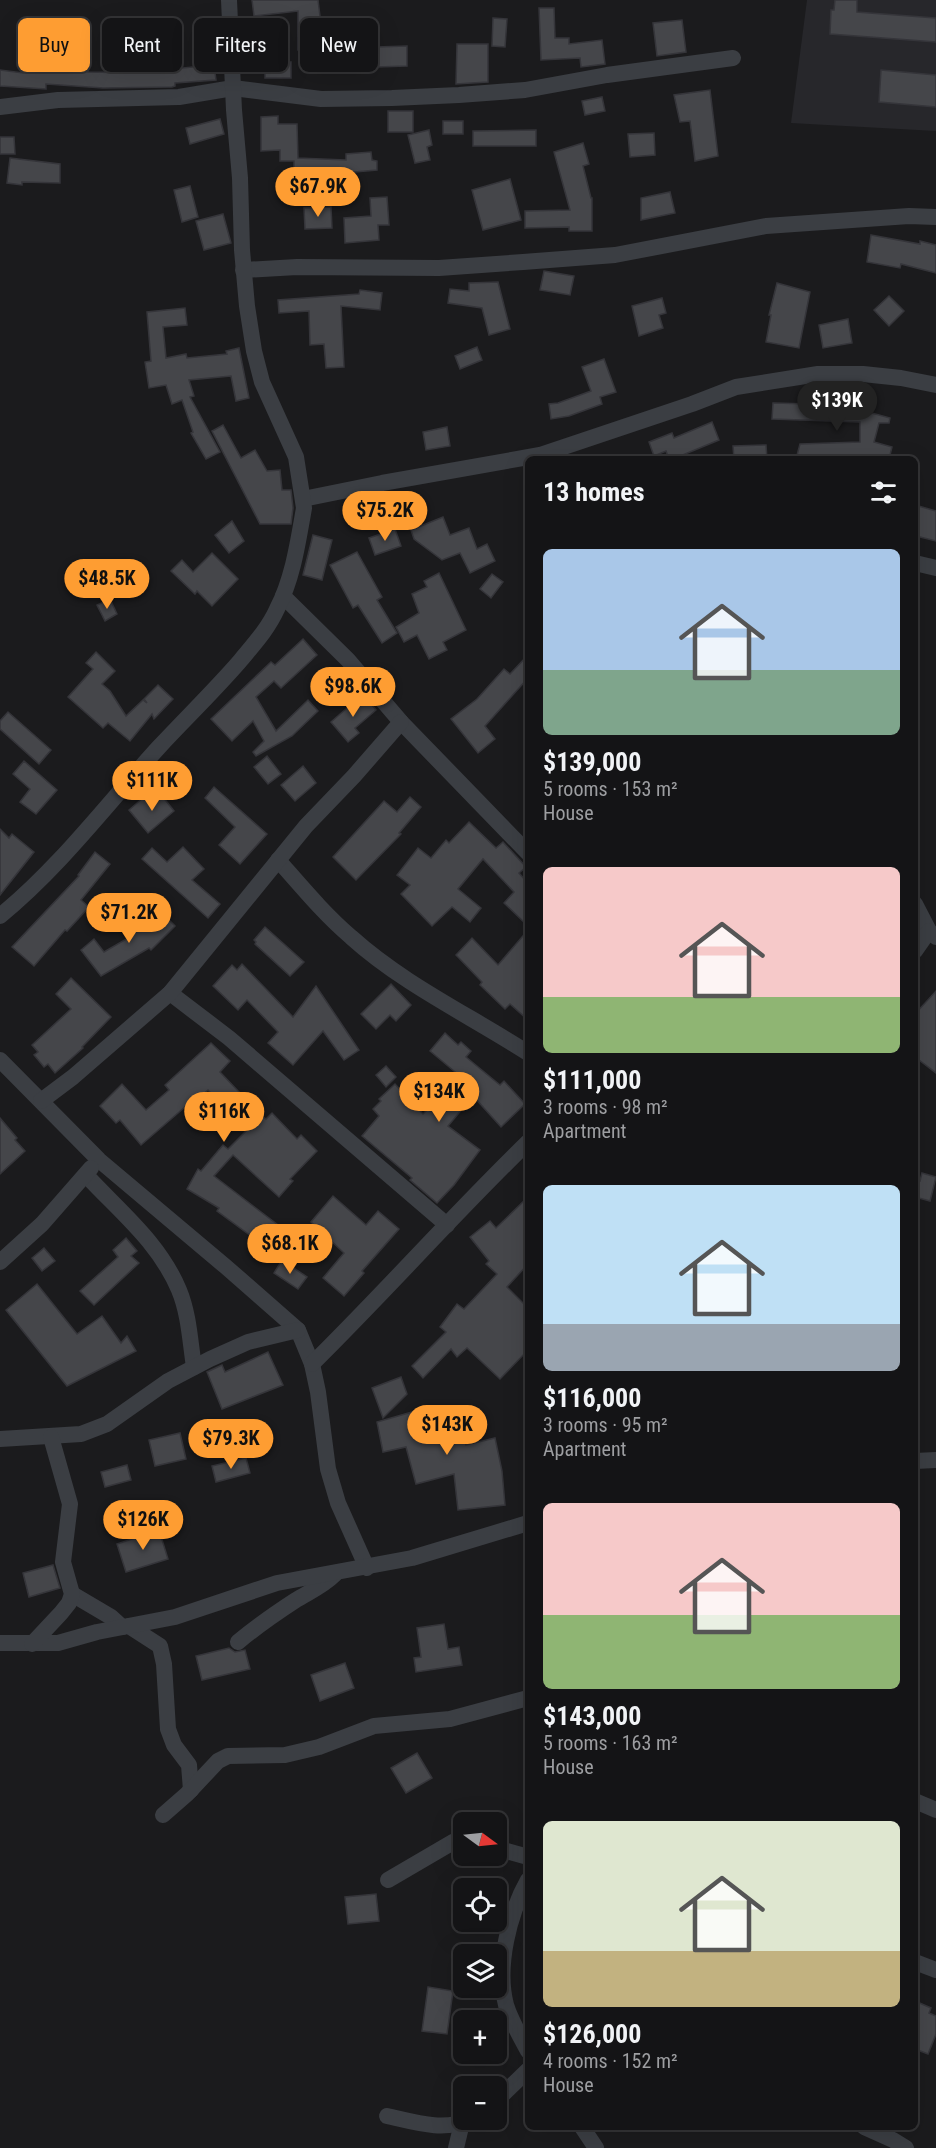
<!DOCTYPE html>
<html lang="en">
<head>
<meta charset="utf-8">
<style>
	body { margin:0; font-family:"Roboto Condensed",sans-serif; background:#1d1d1f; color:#f1f3f6; height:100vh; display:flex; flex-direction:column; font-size:22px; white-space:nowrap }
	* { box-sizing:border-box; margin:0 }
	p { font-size:20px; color:#9d9ea1 }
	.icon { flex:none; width:33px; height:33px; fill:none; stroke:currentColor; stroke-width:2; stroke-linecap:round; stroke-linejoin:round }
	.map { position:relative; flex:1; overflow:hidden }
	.side { position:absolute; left:525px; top:456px; width:393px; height:1674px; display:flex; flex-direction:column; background:#141416; border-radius:9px; box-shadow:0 6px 24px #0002,0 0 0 2px #333335 }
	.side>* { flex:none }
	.guide { position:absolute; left:18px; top:18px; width:417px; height:54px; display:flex; gap:12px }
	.needle { width:39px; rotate:105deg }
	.buttons { position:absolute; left:453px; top:1812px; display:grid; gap:12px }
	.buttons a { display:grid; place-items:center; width:54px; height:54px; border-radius:9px; background:#141416; box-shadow:0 6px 24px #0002,0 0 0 2px #333335; font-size:30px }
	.price { position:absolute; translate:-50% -51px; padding:0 14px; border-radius:21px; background:#fe9d32; color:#111; font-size:20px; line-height:39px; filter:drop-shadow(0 2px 3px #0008) }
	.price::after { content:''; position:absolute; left:50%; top:36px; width:18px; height:14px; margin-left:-9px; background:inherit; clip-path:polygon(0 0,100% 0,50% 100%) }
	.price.active { background:#222; color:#fff }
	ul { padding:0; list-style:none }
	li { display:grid; align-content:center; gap:12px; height:318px; padding:0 18px }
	li span { display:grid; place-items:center; height:186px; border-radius:9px; color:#555 }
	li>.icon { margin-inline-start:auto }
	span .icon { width:108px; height:108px; fill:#fffc; stroke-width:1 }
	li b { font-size:26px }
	h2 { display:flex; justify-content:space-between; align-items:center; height:72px; padding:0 18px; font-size:26px }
	.chip { padding:0 21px; border-radius:9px; background:#141416; box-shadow:0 6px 24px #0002,0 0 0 2px #333335; font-size:21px; line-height:54px }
	.chip.active { background:#fe9d32; color:#111 }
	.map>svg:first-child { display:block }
</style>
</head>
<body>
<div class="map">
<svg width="936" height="2148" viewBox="0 0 936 2148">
	<rect width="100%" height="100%" fill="#1b1b1d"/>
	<polygon fill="#27272b" points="807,0 936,0 936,131 791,123"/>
	<g fill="#45464a" stroke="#35353a" stroke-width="1.5">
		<polygon points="252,0 318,0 321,24 325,24 326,49 298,50 298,11 254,16"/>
		<polygon points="835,0 857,0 857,12 936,18 936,42 830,34 831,10 834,10"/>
		<polygon points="539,8 554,8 555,38 569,38 569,44 602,40 605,64 581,67 580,58 541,60"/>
		<polygon points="493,18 507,19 505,47 492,46"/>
		<polygon points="682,20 686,52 657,56 653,23"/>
		<polygon points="150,31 176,34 172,69 214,65 216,80 175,83 175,86 172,87 103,88 46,84 46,89 0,86 0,70 23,73 24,70 40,71 44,50 59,52 56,65 88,67 88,72 145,73"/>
		<polygon points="457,44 488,44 488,82 456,84"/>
		<polygon points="407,46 407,66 377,67 376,47"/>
		<rect x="265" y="62" width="26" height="16"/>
		<polygon points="881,70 936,75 936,107 879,102"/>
		<polygon points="710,90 718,156 695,161 690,121 680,122 674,95"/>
		<polygon points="602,97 605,111 585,115 582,101"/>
		<rect x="388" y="111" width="25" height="21"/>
		<polygon points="278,116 278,124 297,124 298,158 346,160 346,154 371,152 372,160 377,161 377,170 343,173 294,171 294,161 280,161 280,150 261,151 261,117"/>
		<polygon points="220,119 224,134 190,144 186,128"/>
		<rect x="443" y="121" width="20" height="13"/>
		<polygon points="429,130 432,145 427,147 430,160 415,163 408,135"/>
		<polygon points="536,130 536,146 473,146 473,131"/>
		<polygon points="654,133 655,155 630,157 628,134"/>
		<polygon points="0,137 14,137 15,154 0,154"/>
		<polygon points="583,143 589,164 583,166 591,198 592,198 592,231 569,231 569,227 525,228 525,211 570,210 554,152"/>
		<polygon points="10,158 60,164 60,183 22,182 22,185 7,183"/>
		<polygon points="510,179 521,220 483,230 472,190"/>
		<polygon points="190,186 198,217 182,222 174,190"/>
		<polygon points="670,192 675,213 641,220 641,198"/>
		<polygon points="387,197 389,225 378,225 379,240 345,243 344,218 371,216 370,198"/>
		<polygon points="331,207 332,228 305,229 304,208"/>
		<polygon points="223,214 231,243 204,250 196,221"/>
		<polygon points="871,235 920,244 920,241 936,245 936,273 901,264 900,268 867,262"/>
		<polygon points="544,271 574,276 570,295 540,290"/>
		<polygon points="498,282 510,329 489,335 482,308 448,303 450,289 469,291 469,283"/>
		<polygon points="777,283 810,292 799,348 766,342 771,315 769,315"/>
		<polygon points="360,290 382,293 380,310 341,306 344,367 326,368 324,344 310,345 309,311 279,313 278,300 359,294"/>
		<polygon points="889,296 904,311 889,326 874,310"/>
		<polygon points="662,298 666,313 659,315 663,328 639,336 632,306"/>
		<polygon points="185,308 187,325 163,327 166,358 186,354 187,358 227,354 226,351 239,348 249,398 236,401 231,376 189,380 194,396 190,397 220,452 206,459 191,433 193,432 182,400 172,404 166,385 149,388 145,362 151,361 147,312"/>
		<polygon points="848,319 852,343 823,348 819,325"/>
		<polygon points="477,347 482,360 460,369 455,356"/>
		<polygon points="604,359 616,392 600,397 602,404 569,416 551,419 549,404 558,403 591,391 582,367"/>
		<polygon points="773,403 811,404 812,403 844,411 846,406 890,418 889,423 879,423 874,442 892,447 889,459 796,459 800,444 860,442 860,422 772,419"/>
		<polygon points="712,422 719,440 673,459 669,459 666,451 654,456 649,442 672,433 674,438"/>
		<polygon points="223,425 241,458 255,450 267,471 280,470 282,490 291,490 293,508 291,524 260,524 212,431"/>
		<polygon points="447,427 450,446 426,450 423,432"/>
		<polygon points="766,445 767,459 734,459 733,446"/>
		<polygon points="915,505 936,511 936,541 916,536 919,524 915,523"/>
		<polygon points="443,517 450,535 469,528 477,549 487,544 495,561 470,573 460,553 442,560 414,539 411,530"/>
		<polygon points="232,521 244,541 229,553 215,535"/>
		<polygon points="395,529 401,546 375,555 369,538"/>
		<polygon points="313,535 332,540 322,580 303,575"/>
		<polygon points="357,552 382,597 377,600 397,633 382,643 358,605 353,608 330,565"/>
		<polygon points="212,553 238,579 212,606 197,591 195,594 171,571 182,560 193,572"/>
		<polygon points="439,573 466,630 443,642 447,650 429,659 417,635 404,642 396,627 419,613 412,594 427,587 424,581"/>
		<polygon points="492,574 503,582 491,598 480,589"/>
		<polygon points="110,599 117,614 105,621 97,605"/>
		<polygon points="303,639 317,655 281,688 274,681 256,697 276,731 308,700 318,711 292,736 256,756 253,752 264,741 253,721 232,741 211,719 271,662 275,665"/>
		<polygon points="96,652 115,671 102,684 110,691 126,716 143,700 147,703 144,699 158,685 173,699 154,719 152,714 130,741 108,723 103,728 68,697 93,669 86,663"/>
		<polygon points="528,655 528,678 485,726 495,739 478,753 451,719 477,699 504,669 510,674"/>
		<polygon points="363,694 376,710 355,728 359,733 348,742 331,722"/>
		<polygon points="8,712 51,750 39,764 0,729 0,721"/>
		<polygon points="267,756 281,774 268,784 254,767"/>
		<polygon points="24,761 57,790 36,814 20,802 30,789 13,774"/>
		<polygon points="303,766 316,783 295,801 281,785"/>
		<polygon points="214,787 267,834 240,864 219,845 235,827 205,798"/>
		<polygon points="159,792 174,811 148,833 129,810 144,797 148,802"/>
		<polygon points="410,797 421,807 399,833 401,834 356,880 333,857 384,801 397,812"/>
		<polygon points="469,822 496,848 503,842 526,867 519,873 525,880 528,877 528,926 504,903 514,892 483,859 458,889 481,908 470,922 452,907 432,926 401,894 410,885 397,875 418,848 431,858 446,840 449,843"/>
		<polygon points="0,829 9,838 12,834 34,852 0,895"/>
		<polygon points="183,847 204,869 192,880 220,904 208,918 142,859 152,848 167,862"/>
		<polygon points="95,852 110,864 81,900 89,907 67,931 65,930 34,966 12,947 79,876 78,875"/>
		<polygon points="158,909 175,926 151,950 149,948 101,976 81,950 94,939 104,952 130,937"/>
		<polygon points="265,927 304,962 290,976 255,944 256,942 254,940"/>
		<polygon points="528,930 528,1020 510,1004 505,1009 480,985 482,982 456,955 472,938 498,965"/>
		<polygon points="242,964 293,1017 316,986 359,1050 344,1060 323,1031 293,1065 268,1043 278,1032 247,1000 238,1010 213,986 232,965 237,970"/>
		<polygon points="71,978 111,1017 82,1047 83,1048 55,1073 48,1064 44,1067 34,1055 38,1052 32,1045 71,1009 56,994"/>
		<polygon points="391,984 411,1005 396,1021 390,1015 376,1029 361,1014"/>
		<polygon points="936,991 936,1073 915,1057 915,1014"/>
		<polygon points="445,1033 458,1045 461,1042 471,1051 466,1057 500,1085 504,1081 525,1104 501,1127 473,1096 448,1126 480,1150 454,1185 437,1203 410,1180 412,1178 362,1136 379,1116 373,1109 381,1101 379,1099 395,1084 423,1114 428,1109 430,1111 439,1100 440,1101 460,1076 430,1051"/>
		<polygon points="211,1043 230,1061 220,1072 262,1116 266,1119 272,1113 297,1139 301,1135 317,1151 290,1179 293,1181 279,1197 233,1155 214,1176 295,1238 281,1258 217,1211 219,1208 187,1189 198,1169 201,1171 223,1145 228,1149 246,1131 208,1090 187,1109 185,1107 141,1145 120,1120 116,1123 100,1106 122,1084 146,1110 169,1090 165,1085"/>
		<polygon points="386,1066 396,1077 386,1087 376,1075"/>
		<polygon points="0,1118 17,1138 15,1140 25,1151 0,1174"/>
		<polygon points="922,1173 936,1177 930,1201 915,1197 915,1180 920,1181"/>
		<polygon points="333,1196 366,1225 378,1211 399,1229 362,1271 364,1273 344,1296 323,1278 344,1253 311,1222"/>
		<polygon points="528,1197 528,1264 507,1287 528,1308 528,1350 500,1379 467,1348 457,1357 451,1349 423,1378 412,1366 446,1332 440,1327 457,1304 464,1309 497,1274 486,1264 489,1261 470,1237 490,1221 496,1228"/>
		<polygon points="126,1238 137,1251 131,1256 139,1263 94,1305 80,1291 118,1257 113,1250"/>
		<polygon points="44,1248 55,1261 42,1271 32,1258"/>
		<polygon points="282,1260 307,1277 298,1289 274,1273"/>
		<polygon points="37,1284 77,1334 102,1316 121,1343 127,1336 136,1351 67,1386 6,1310"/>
		<polygon points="268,1352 283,1385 222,1409 207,1372 222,1365 225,1372"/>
		<polygon points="401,1377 407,1394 383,1418 372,1388"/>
		<polygon points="426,1408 429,1418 448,1408 466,1445 495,1438 502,1471 505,1505 458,1510 454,1474 416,1484 406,1447 383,1452 377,1422"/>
		<polygon points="180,1433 186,1459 155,1466 149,1440"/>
		<polygon points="246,1458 250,1473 216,1482 212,1466"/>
		<polygon points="127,1465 131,1480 105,1487 101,1472"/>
		<polygon points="159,1530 168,1559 126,1572 117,1544"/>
		<polygon points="53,1565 60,1588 29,1597 23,1573"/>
		<polygon points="444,1624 448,1649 459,1647 462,1665 416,1672 414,1658 421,1657 417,1628"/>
		<polygon points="229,1648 235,1652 245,1650 250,1669 202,1680 196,1656"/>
		<polygon points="345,1663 354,1688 320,1701 311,1675"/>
		<polygon points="417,1753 432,1778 406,1793 391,1768"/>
		<polygon points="376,1894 379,1921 348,1924 345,1897"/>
		<polygon points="428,1987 453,1991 447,2034 422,2031"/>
		<polygon points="915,2001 931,2008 929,2013 936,2016 936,2034 928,2054 915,2049"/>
	</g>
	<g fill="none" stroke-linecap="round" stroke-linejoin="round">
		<g stroke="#3b3e43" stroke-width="16">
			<polyline points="0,107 58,100 179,97 233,88 321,99 392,98 459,95 525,90 607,75 733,58"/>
			<polyline points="243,270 297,267 439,268 523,262 615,255 766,226 909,216 936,217"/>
			<polyline points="303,499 382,483 540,455 692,404 736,387 818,374 863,374 901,378 936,385"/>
			<polyline points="915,563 936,568"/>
			<polyline points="283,596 348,660 401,722 528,853"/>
			<path d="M278,860C301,886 324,914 351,937C403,984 469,1015 528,1053"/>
			<polyline points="915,904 929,931 936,937"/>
			<path d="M0,916C60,867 107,804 159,747C186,718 214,691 240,661C254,644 268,629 277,609C293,578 298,542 304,508L296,457L262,382L254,351L247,306L242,250L240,178L234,110L229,0"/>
			<polyline points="915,951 929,931"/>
			<polyline points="170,993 229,1038 447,1225"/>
			<polyline points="0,1060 99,1160 225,1266 298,1330 312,1364 318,1392 328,1469 338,1503 367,1568"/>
			<polyline points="41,1101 73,1077 170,993 306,826 354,776 401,722"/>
			<path d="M86,1175C119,1211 159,1242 179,1290C189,1314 190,1341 194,1367"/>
			<polyline points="0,1262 42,1224 91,1168"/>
			<path d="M312,1364C385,1292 454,1214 528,1142"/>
			<polyline points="0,1439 81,1434 107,1424 168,1381 210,1359 248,1342 298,1330"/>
			<polyline points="915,1461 936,1460"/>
			<polyline points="72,1594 111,1617 122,1627"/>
			<polyline points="129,1626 160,1646 164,1664 168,1729 174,1745 189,1765 191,1790"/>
			<path d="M238,1642C256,1627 276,1613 296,1600C309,1592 323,1586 335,1574"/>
			<polyline points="0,1643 58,1643 97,1632 175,1617 277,1583 412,1558 528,1523"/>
			<polyline points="32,1644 61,1613 69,1603 72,1594 63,1562 70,1504 51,1437"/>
			<polyline points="915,1801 936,1810"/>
			<polyline points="163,1815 187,1794 218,1761 228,1756 285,1755 319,1747 374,1726 450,1719 528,1698"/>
			<polyline points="496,1848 528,1857"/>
			<polyline points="388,1880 453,1842 464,1841"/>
			<path d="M528,1880C509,1914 496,1966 506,2005C511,2021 520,2036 528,2051"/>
			<polyline points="915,1962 936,1970"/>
			<polyline points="496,2101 528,2070"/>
			<path d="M387,2116C418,2123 441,2131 472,2120"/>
			<polyline points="582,2127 596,2148"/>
			<polyline points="864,2127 893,2140 906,2148"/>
			<polyline points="456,2148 462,2123"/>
		</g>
	</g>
</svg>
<div class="buttons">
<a><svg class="needle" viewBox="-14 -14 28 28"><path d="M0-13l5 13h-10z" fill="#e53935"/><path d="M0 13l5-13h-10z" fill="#9d9ea1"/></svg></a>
<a><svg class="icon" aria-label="locate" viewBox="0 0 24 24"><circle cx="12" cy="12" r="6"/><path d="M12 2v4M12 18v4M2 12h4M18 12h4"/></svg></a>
<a><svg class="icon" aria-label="layers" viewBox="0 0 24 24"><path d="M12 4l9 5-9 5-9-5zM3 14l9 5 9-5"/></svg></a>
<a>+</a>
<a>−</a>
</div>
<b class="price" style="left:318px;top:218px">$67.9K</b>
<b class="price active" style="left:837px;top:432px">$139K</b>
<b class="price" style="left:385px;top:542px">$75.2K</b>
<b class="price" style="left:107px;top:610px">$48.5K</b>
<b class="price" style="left:353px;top:718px">$98.6K</b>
<b class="price" style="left:152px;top:812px">$111K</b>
<b class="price" style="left:129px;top:944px">$71.2K</b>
<b class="price" style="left:439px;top:1123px">$134K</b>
<b class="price" style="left:224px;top:1143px">$116K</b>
<b class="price" style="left:290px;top:1275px">$68.1K</b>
<b class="price" style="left:447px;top:1456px">$143K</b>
<b class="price" style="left:231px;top:1470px">$79.3K</b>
<b class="price" style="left:143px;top:1551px">$126K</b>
<div class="guide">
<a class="chip active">Buy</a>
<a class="chip">Rent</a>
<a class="chip">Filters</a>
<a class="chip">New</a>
</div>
<section class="side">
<h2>13 homes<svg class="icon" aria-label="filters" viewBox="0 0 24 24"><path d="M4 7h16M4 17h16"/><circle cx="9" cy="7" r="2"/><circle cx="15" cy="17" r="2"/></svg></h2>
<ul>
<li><span style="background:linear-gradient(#a9c7e8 65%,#7fa58c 0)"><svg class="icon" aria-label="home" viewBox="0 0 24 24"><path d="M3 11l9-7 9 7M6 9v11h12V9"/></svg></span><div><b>$139,000</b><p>5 rooms · 153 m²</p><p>House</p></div></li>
<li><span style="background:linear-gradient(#f6c9c9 70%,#8fb573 0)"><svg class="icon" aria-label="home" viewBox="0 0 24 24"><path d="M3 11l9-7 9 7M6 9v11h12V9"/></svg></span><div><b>$111,000</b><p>3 rooms · 98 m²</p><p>Apartment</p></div></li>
<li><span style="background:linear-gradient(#bfe0f5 75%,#9aa5b1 0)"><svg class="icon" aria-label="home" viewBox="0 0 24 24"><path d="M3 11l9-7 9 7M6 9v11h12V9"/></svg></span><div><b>$116,000</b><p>3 rooms · 95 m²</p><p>Apartment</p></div></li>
<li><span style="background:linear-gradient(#f6c9c9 60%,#8fb573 0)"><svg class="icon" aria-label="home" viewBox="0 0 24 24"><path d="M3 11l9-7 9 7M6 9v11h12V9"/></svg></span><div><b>$143,000</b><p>5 rooms · 163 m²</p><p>House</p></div></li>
<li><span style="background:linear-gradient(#dfe7d0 70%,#c2b280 0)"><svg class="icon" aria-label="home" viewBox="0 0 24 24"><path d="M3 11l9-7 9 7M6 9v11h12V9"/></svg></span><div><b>$126,000</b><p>4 rooms · 152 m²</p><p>House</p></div></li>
</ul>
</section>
</div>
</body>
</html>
